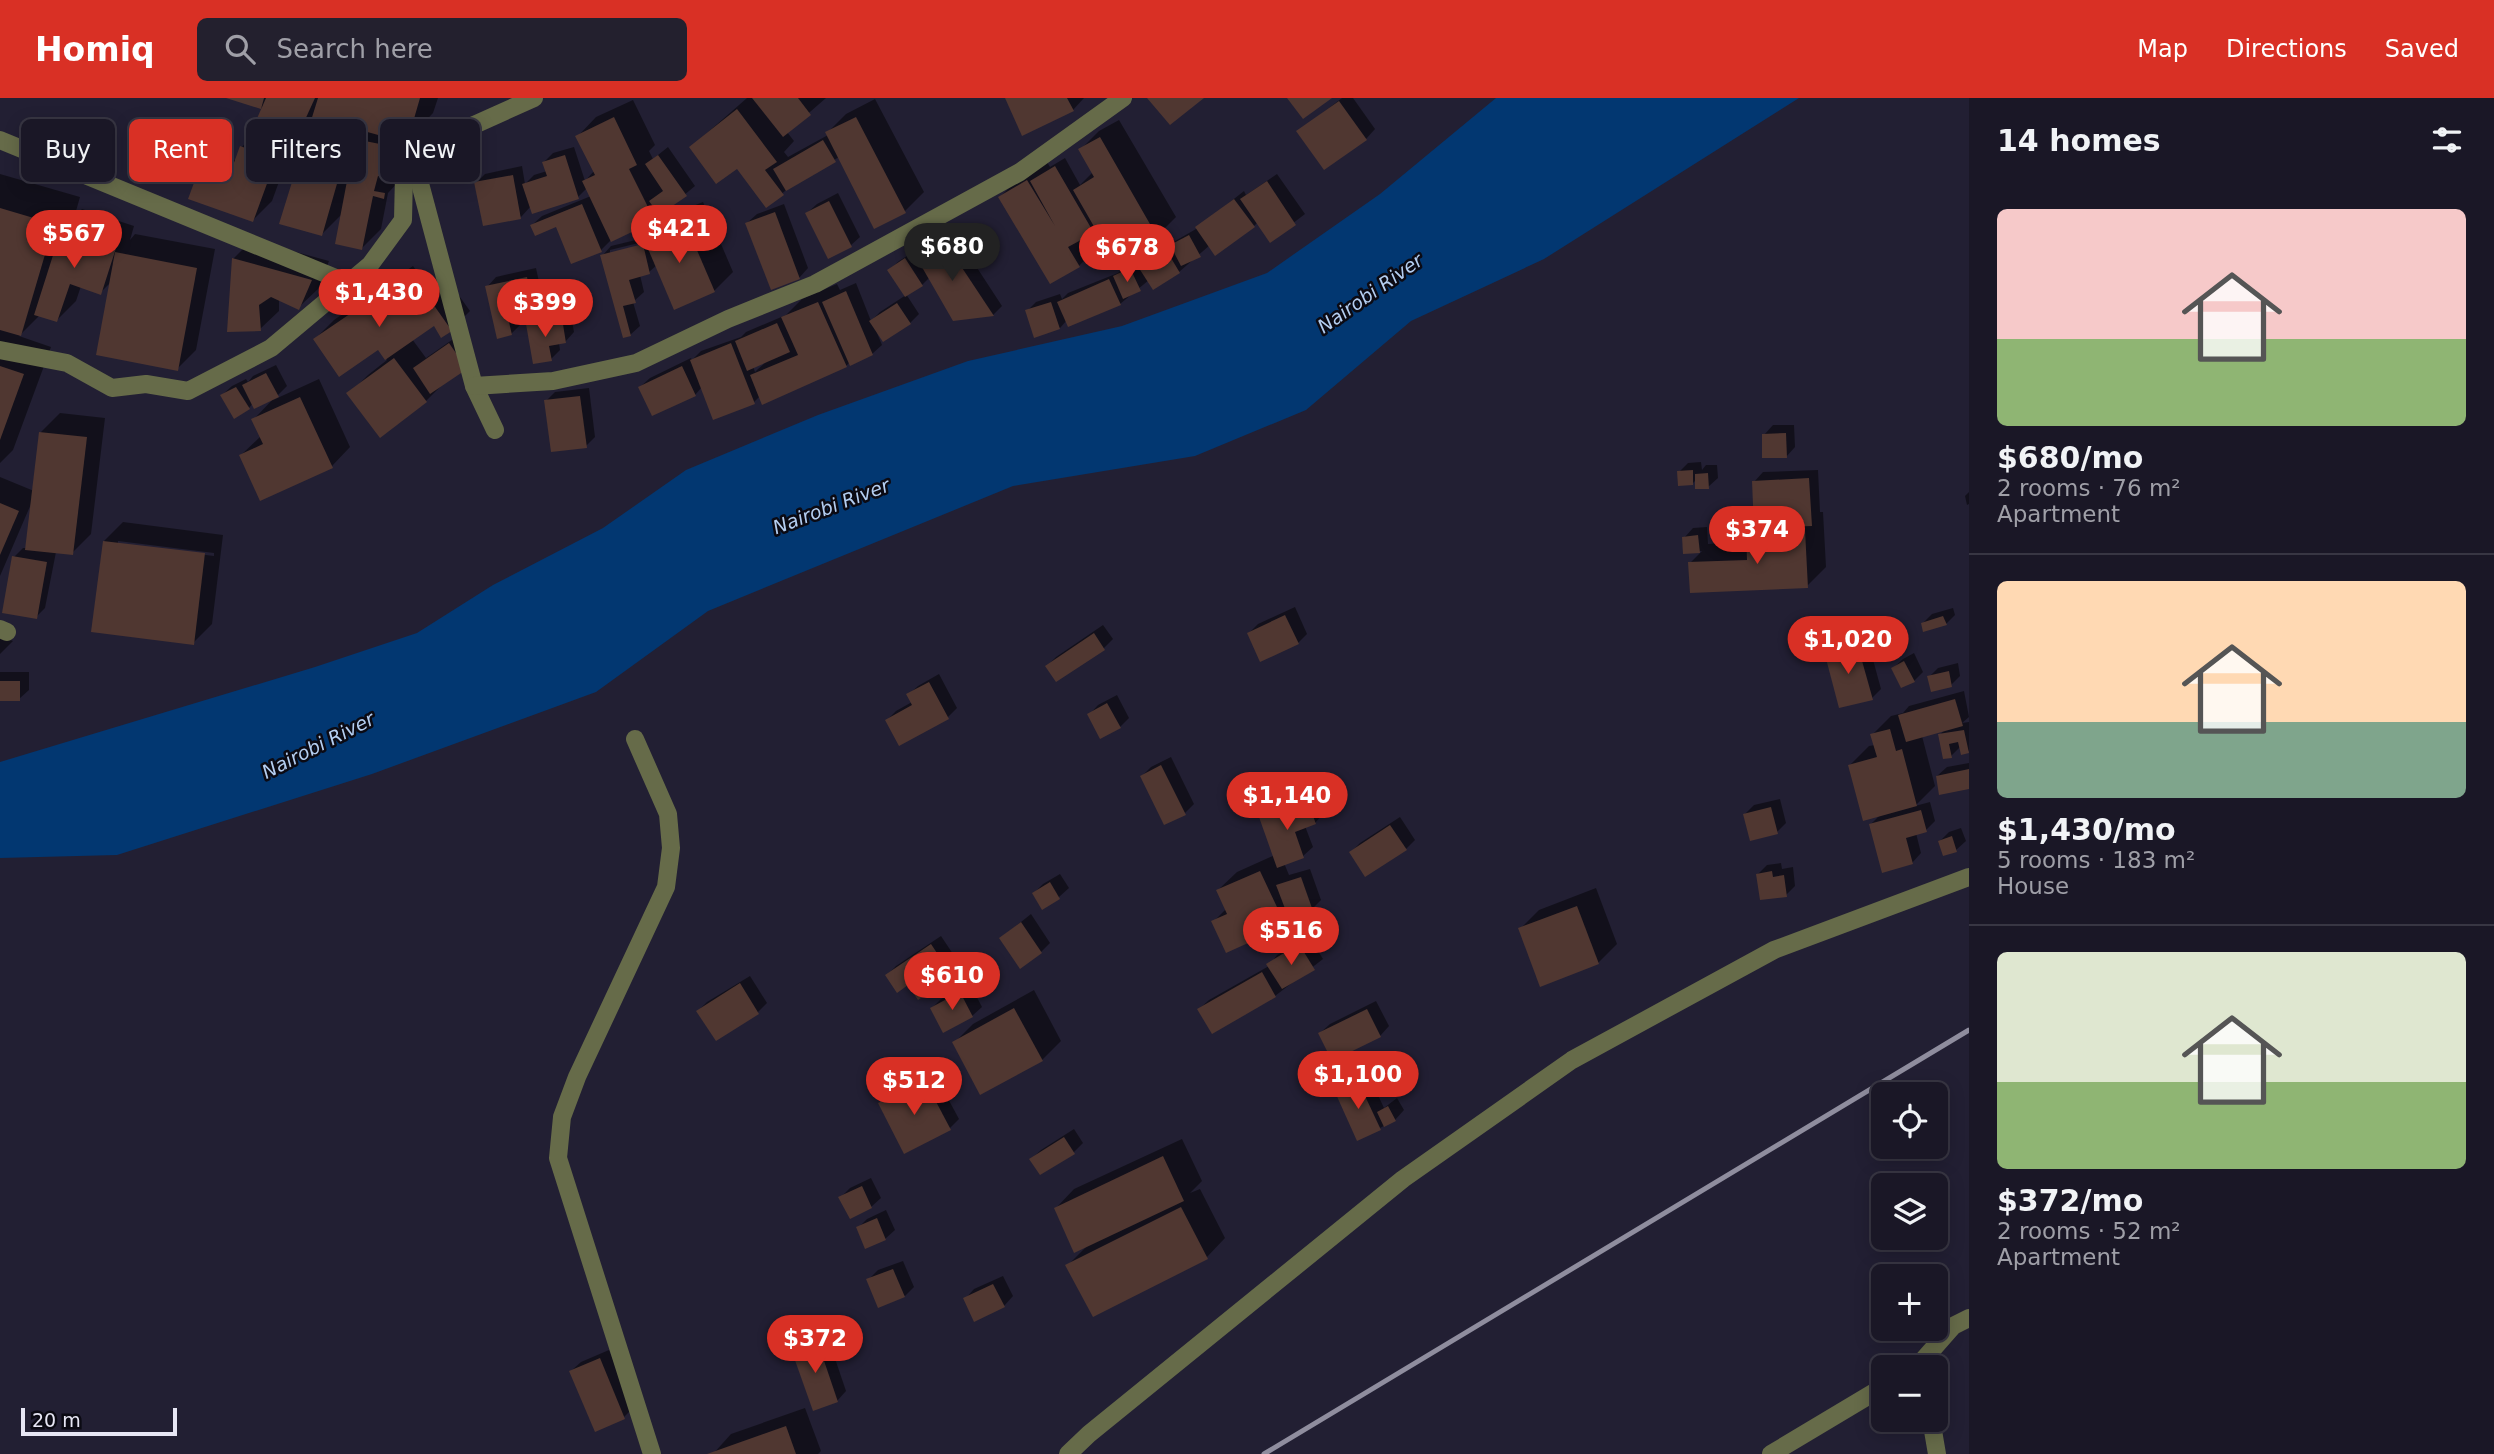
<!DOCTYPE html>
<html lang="en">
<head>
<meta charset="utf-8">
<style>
	body { margin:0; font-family:"DejaVu Sans",sans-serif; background:#23202e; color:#f1f3f6; height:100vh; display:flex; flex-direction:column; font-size:26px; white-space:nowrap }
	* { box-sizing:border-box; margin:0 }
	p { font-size:23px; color:#9f9fa7 }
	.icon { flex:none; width:38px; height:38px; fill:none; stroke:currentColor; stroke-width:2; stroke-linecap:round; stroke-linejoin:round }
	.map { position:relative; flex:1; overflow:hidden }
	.drawer { display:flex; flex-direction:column; background:#1a1726; width:525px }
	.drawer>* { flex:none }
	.banner { position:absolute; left:21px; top:21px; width:665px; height:63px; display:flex; gap:14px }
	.fabs { position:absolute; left:1871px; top:984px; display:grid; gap:14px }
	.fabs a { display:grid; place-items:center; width:77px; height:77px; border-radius:10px; background:#1a1726; box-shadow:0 4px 18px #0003,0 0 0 2px #383643; font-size:35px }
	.scale { position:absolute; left:21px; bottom:18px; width:156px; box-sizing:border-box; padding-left:7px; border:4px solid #e7e6f4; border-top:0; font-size:19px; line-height:24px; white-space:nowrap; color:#e7e6f4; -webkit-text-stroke:5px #0b0a13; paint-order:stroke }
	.price { position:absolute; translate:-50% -60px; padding:0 16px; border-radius:24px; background:#d93025; color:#fff; font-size:23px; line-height:46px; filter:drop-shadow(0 2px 4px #0008) }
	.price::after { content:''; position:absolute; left:50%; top:42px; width:21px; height:16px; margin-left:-10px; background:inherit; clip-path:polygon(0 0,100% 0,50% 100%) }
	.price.on { background:#222; color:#fff }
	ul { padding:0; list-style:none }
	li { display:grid; align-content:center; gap:14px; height:371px; padding:0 28px }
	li+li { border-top:2px solid #383643 }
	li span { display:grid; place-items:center; height:217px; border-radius:10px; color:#555 }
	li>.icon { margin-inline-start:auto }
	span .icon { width:126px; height:126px; fill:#fffc; stroke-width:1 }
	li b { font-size:30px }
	h2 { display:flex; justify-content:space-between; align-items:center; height:84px; padding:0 28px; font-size:30px }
	.tag { padding:0 24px; border-radius:10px; background:#1a1726; box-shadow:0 4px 18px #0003,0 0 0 2px #383643; font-size:24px; line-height:63px }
	.tag.on { background:#d93025; color:#fff }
	header { display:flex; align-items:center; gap:42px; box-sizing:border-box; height:98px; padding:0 35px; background:#d93025; color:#fff }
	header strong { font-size:33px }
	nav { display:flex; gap:38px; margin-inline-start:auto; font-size:24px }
	.search { width:490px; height:63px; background:#23202e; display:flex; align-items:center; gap:18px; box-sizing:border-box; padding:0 24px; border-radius:10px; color:#9f9fa7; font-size:26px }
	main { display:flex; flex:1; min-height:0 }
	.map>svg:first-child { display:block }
</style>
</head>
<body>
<header>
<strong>Homiq</strong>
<div class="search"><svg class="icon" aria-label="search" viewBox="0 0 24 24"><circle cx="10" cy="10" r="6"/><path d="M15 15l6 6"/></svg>Search here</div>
<nav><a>Map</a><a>Directions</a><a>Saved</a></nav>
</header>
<main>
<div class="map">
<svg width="1969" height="1356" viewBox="0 0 1969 1356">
	<rect width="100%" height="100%" fill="#221f33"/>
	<polygon fill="#023771" points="1496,0 1799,0 1544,161 1411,223 1306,312 1195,358 1013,388 708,513 596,594 372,676 117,757 0,760 0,664 315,569 417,535 493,487 603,430 686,372 818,317 968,263 1122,228 1267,175 1380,96"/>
	<g fill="#0007" fill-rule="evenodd">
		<polygon points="230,0 438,0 433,15 418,31 412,60 402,80 388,95 381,131 362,150 343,115 322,136 311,34 289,56 272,103 253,122 199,75 218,56 237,63 242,49 250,40 264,10"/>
		<polygon points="747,0 826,0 787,34 794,43 784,54 788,59 828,37 827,35 846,16 875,1 924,94 905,113 875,129 839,59 791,88 767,108 737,68 691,49"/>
		<polygon points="1006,0 1084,0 1073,12"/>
		<polygon points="1342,0 1353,0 1375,31 1366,41 1299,33"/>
		<polygon points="633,2 655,47 649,53 653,61 668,49 695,88 654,122 612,141 601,152 557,127 532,127 542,118 591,98 587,90 578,99 531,108 521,119 476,85 485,76 522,68 525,86 534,77 547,73 544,64 553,55 574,49 585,83 594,73 578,38 596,19"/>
		<polygon points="1119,22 1176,119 1157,138 1097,130 1089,136 1097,149 1079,168 1000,99 1019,80 1047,64 1050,69 1065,60 1080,87 1093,74 1080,52 1099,33"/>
		<polygon points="0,76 80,99 74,120 82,111 134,128 130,142 135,136 215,151 196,252 177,271 111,184 100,195 81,188 76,203 57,222 40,217 19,238 51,249 13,352 0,365"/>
		<polygon points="1277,76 1305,116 1271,142 1258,124 1254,128 1210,147 1179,174 1149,182 1120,206 1067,222 1060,230 1027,213 1036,204 1060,196 1062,201 1068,195 1118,175 1124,169 1140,162 1141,165 1149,158 1196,131 1244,93 1246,97"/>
		<polygon points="838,95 860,139 850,148 807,115 817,106"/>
		<path d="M703,104L733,174L714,193L657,167L649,174L640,177L644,194L633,204L640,228L630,237L602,158L611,148L644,140L663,120ZM651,142V145L610,156V152Z"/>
		<polygon points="784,106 808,170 799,180 747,125 757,116"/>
		<path d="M953,133L1002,208L993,217L953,221L930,179L922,187L906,196L919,216L910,225L877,235L882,247L872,256L850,264L846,268L760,298L754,304L702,289L695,297L640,289L650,280L691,260L692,262L701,253L741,239L746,234L786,217L802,201L837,186L840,192L856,185L871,223L880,214L906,197L889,172L899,163L915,153L918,157L926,148ZM767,263L758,271L755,274L753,268Z"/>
		<polygon points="252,142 329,163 318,191 299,209 279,201 279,213 260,231 233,161"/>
		<polygon points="413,168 429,190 445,178 470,213 451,232 434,226 412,241 426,260 459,237 475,261 445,284 426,303 380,337 349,296 368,277 387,262 378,250 315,241 334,222"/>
		<polygon points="536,170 544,207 535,216 519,220 520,227 511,236 487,189 496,179"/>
		<polygon points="570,212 574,234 565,244 559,245 560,252 551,261 528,227 537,218"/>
		<polygon points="276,267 287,288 273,302 319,281 350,349 332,368 241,357 261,338 253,322 275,299 253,305 249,310 222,297 232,288 246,281 248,284 253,278"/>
		<polygon points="589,290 595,339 586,348 546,303 555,294"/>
		<polygon points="60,315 105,320 91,436 72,455 56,454 45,510 36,519 14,459 23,450 27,450 31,406 0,478 0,379 34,393 41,334"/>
		<polygon points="1773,327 1794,327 1795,349 1786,359 1764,337"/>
		<polygon points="1701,364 1702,372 1706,367 1717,367 1718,380 1708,389 1697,381 1693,385 1679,374 1688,365"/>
		<polygon points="1818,372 1820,414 1823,414 1826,469 1807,488 1690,465 1702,453 1685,454 1684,440 1693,430 1707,429 1708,446 1748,444 1748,435 1755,428 1754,384 1763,374"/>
		<polygon points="1969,394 1969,406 1967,407 1965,398"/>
		<path d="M123,424L223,437L212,526L193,545L104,443ZM118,443L214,455V458L118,446Z"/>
		<polygon points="1295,509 1307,536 1298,545 1249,535 1258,526"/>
		<polygon points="1953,510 1955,517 1946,526 1923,525 1932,516"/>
		<polygon points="1902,526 1905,534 1895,543 1877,542 1886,533"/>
		<polygon points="1103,527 1113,541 1104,550 1047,568 1056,559"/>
		<polygon points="1866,536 1881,591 1872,600 1826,554 1835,545"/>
		<polygon points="0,538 13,543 0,556"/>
		<polygon points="1914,555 1923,574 1914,583 1893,570 1903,561"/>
		<polygon points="1958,565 1960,578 1951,587 1929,579 1938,570"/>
		<polygon points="0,574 29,574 29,592 19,601 0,601"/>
		<polygon points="939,576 957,610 948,619 887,622 896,613 912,604 908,597 918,588"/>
		<polygon points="1964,593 1969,619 1962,625 1969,624 1969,653 1961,648 1951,658 1940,637 1946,630 1922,638 1935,688 1915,708 1930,704 1935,723 1926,732 1916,735 1921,755 1912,765 1870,727 1881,716 1850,667 1869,648 1875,647 1872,637 1891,618 1903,615 1909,608"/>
		<polygon points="1117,597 1129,620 1120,629 1089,617 1098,607"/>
		<polygon points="1171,659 1194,706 1185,715 1142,678 1151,669"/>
		<polygon points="1969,665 1969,689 1937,678 1947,669"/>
		<polygon points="1316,694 1324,715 1315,725 1305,728 1313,749 1303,758 1284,765 1289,777 1310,771 1321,802 1312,811 1295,817 1285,827 1213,824 1226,811 1218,792 1237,774 1275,757 1261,720 1270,711"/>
		<polygon points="1780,701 1786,725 1777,734 1745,716 1754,707"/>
		<polygon points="1400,719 1415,742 1406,751 1351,754 1360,745"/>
		<polygon points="1961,730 1966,743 1956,752 1940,743 1949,734"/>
		<polygon points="1781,765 1782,771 1793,769 1795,788 1786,797 1758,776 1767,767"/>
		<polygon points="1060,776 1069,790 1059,799 1043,809 1034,795 1043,786"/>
		<polygon points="1596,790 1617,846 1598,865 1520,831 1539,812"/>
		<polygon points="1031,816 1050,845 1041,854 1001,840"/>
		<polygon points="941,838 961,868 951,877 909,885 887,877 896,868"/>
		<polygon points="1309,838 1323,861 1275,898 1199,911 1209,902 1269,868 1277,857"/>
		<polygon points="750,878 767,905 758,914 716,941 698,913 707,904"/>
		<polygon points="970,886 982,909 972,918 944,932 932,910 941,901"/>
		<polygon points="1034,892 1061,943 1042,962 954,945 973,926"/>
		<polygon points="1376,903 1389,928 1380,938 1320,935 1330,926"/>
		<polygon points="1391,962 1400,979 1390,989 1377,995 1384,1010 1397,1000 1404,1012 1395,1022 1380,1030 1337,994 1346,985 1368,975 1369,977 1376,970"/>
		<polygon points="933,973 959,1021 950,1030 880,1005 889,996"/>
		<polygon points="1074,1031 1083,1045 1074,1054 1040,1075 1031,1061 1041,1052"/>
		<polygon points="1182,1041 1202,1083 1190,1095 1200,1091 1225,1140 1207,1159 1067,1168 1087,1148 1056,1110 1074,1091"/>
		<polygon points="871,1080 881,1100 871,1109 841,1099 850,1090"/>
		<polygon points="886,1112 895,1132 885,1141 858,1130 867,1121"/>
		<polygon points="903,1163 914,1189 905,1198 868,1182 878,1172"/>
		<polygon points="1003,1178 1013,1198 1004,1208 965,1201 974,1191"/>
		<polygon points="826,1234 846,1293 837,1303 793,1251 803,1242"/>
		<polygon points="609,1252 633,1310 624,1319 571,1273 581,1264"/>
		<polygon points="805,1310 821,1353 818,1356 713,1356 731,1336"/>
	</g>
	<g fill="#503731">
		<polygon points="226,0 264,0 261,11"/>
		<polygon points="266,0 315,0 288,59 248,41"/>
		<polygon points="318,0 420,0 407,45 353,30 322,138 279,126"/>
		<polygon points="752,0 798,0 811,17 783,39"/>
		<polygon points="1005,0 1067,0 1074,13 1022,38"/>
		<polygon points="1147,0 1204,0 1170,27"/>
		<polygon points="1287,0 1332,0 1303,21"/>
		<polygon points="1339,3 1367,42 1324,72 1296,33"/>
		<polygon points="737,11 777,64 765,72 784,97 766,110 737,71 716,86 689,49"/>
		<polygon points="614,19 637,67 629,71 655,123 611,144 582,83 595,77 575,38"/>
		<polygon points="856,19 906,115 874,131 825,34"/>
		<polygon points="1100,39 1158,140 1115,165 1073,92 1094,79 1078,51"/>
		<polygon points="355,41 400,50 394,81 378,78 374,93 385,95 384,101 373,98 362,152 335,146"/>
		<polygon points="823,42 836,64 786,93 773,71"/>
		<polygon points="240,48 276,61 253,124 188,101 198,74 227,84"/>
		<polygon points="565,57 579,101 532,116 522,86 547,78 542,64"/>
		<polygon points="658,57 687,98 659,117 649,103 663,93 645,66"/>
		<polygon points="1055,68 1094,135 1068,149 1080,169 1050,186 998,99 1027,82 1055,128 1030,83"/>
		<polygon points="513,77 521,121 483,128 474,84"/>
		<polygon points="1267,83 1296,127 1270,145 1240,101"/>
		<polygon points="1234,101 1255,129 1215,158 1195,129"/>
		<polygon points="829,103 852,149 828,161 805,115"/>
		<polygon points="582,106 602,154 571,166 556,129 535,138 530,127"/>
		<polygon points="0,110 54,126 21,238 0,232"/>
		<polygon points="775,114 800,181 771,192 745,125"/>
		<polygon points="684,122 715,194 674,212 643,139"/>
		<polygon points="62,129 117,147 101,197 70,186 57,224 34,217"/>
		<polygon points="1189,137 1201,159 1181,168 1170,147"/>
		<polygon points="943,141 994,218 953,223 915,157"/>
		<polygon points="643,146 650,176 629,182 636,205 623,208 631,238 623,240 600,157"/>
		<polygon points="1165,150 1180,175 1153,192 1137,167"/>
		<polygon points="115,154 197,170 178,273 96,257"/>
		<polygon points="232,160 312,182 299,212 271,199 259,207 261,233 227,234"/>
		<polygon points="905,160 923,188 905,199 887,172"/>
		<polygon points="1130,170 1141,193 1123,201 1113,178"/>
		<polygon points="527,179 535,218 509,224 512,237 497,241 485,188"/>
		<polygon points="1109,181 1121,207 1068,229 1057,204"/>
		<polygon points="394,186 409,207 426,196 452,233 441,240 434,228 385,262 378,252 339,279 313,241"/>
		<polygon points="846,193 873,257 850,268 822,204"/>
		<polygon points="818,204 847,269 762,307 750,277 798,257 781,219"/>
		<polygon points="1051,204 1060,231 1034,240 1025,212"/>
		<polygon points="897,205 911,226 883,244 869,223"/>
		<polygon points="562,220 566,245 549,248 552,263 533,266 526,226"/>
		<polygon points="777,225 790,254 747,273 735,243"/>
		<polygon points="449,245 467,271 430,296 413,270"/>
		<polygon points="731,245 755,306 713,322 690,262"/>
		<polygon points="394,260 427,304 380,340 346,295"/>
		<polygon points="0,268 24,276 0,342"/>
		<polygon points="682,268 696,298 652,318 638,289"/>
		<polygon points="266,275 279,299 254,311 242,287"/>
		<polygon points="236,289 250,311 234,321 220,297"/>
		<polygon points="580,298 587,350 551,354 544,302"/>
		<polygon points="300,299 333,370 260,403 239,357 263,346 251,321"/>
		<polygon points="39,334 87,339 73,457 25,452"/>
		<polygon points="1786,335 1787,360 1762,360 1762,336"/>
		<polygon points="1693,372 1693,387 1678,388 1677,373"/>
		<polygon points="1708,375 1709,391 1695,391 1695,376"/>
		<polygon points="1809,380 1812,428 1754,430 1752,383"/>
		<polygon points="0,405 19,413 0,457"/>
		<polygon points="1805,432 1808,490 1690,495 1688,464 1747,462 1746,435"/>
		<polygon points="1698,437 1700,455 1683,456 1682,439"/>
		<polygon points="103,443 205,455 194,547 91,534"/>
		<polygon points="12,458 47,464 37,521 2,515"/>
		<polygon points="1285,517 1299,546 1260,564 1247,535"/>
		<polygon points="1943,518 1947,527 1923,534 1921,525"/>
		<polygon points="1893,534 1896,545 1879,552 1875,542"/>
		<polygon points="1094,535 1105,552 1056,584 1045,568"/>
		<polygon points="1857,545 1873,602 1839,610 1824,553"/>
		<polygon points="1904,563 1915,584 1901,590 1891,570"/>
		<polygon points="1949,573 1952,589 1931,594 1927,578"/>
		<rect x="0" y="583" width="20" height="20"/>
		<polygon points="929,584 949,621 899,648 885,622 912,607 906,596"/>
		<polygon points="1955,601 1963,628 1906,644 1898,617"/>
		<polygon points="1107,605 1121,630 1100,641 1087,616"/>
		<polygon points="1890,631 1896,653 1902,651 1917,708 1863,723 1848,667 1877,659 1870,636"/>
		<polygon points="1964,632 1969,655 1961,657 1958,644 1949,646 1952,660 1943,661 1938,636"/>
		<polygon points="1161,667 1186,717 1164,727 1140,678"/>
		<polygon points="1969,671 1969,691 1939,697 1936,678"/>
		<polygon points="1307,702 1316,726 1295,734 1304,760 1277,770 1259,719"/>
		<polygon points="1771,709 1778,736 1750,743 1743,716"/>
		<polygon points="1921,712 1927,734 1906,740 1913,766 1882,775 1869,726"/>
		<polygon points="1390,727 1407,752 1365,779 1349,754"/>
		<polygon points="1952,738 1957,754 1943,758 1938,743"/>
		<polygon points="1260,773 1286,828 1226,855 1211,823 1227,816 1216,792"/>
		<polygon points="1772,773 1773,779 1784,777 1787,799 1760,802 1756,776"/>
		<polygon points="1301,779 1313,813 1289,821 1276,787"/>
		<polygon points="1050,784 1060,801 1042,812 1032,795"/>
		<polygon points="1577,808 1599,866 1540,889 1518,830"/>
		<polygon points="1021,824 1042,855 1020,871 999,840"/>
		<polygon points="931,846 953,879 918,902 908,887 897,895 885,877"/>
		<polygon points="1299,846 1315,872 1282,891 1266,866"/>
		<polygon points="1262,874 1276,899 1212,936 1197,911"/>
		<polygon points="740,885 759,916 716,943 696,913"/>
		<polygon points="960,894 973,919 943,935 930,910"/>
		<polygon points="1014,910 1043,963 980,997 952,944"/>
		<polygon points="1367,911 1381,939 1332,963 1318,935"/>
		<polygon points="1382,970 1391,990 1374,998 1364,979"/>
		<polygon points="924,981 951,1032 904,1056 878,1005"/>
		<polygon points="1358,983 1381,1032 1357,1043 1335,994"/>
		<polygon points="1388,1008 1396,1023 1384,1029 1377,1014"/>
		<polygon points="1064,1039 1075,1056 1040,1077 1029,1061"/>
		<polygon points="1163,1058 1184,1103 1074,1155 1054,1110"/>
		<polygon points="862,1088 872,1110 850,1121 838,1099"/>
		<polygon points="1181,1109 1208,1161 1093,1219 1065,1167"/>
		<polygon points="877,1120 886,1142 865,1151 856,1129"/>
		<polygon points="893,1171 905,1199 878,1210 866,1181"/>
		<polygon points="993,1186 1005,1209 974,1224 963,1200"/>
		<polygon points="817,1242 838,1304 813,1313 791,1251"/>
		<polygon points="600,1260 625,1321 595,1334 569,1273"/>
		<polygon points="786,1328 796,1356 707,1356"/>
	</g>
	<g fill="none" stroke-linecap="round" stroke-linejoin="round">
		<g stroke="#666b49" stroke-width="18">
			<polyline points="0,42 348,185"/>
			<polyline points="414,63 474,288 495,332"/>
			<polyline points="0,252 67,265 112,290 146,286 188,293 271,250 370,167 403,122 404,77 414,63 434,45 534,0"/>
			<polyline points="474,288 553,283 636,265 728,221 815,186 1020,74 1123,0"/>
			<polyline points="0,531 7,534"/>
			<polyline points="635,641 668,716 671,750 666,789 577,979 562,1019 558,1060 652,1356"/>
			<polyline points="1917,1269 1953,1228 1969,1220"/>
			<polyline points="1931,1321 1937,1356"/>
			<polyline points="1068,1356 1089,1336 1403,1081 1572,962 1774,852 1969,779"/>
			<polyline points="1771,1356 1883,1289"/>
		</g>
		<polyline stroke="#8f8d9e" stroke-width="5" points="1264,1356 1969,932"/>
	</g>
	<g text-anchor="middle" stroke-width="5" stroke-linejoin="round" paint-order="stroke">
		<g font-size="19" font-style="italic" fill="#b4cef1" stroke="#0b0a13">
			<text transform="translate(1370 195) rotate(-35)" y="7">Nairobi River</text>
			<text transform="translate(831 408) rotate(-21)" y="7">Nairobi River</text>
			<text transform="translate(318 647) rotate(-27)" y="7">Nairobi River</text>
		</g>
	</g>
</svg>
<div class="fabs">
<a><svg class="icon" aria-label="locate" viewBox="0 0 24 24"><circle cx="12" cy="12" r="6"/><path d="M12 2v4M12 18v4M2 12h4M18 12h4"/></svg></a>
<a><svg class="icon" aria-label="layers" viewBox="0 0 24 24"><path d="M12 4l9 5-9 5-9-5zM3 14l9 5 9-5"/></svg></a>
<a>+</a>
<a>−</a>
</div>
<div class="scale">20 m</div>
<b class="price" style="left:679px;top:167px">$421</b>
<b class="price" style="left:74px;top:172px">$567</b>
<b class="price on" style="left:952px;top:185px">$680</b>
<b class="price" style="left:1127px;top:186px">$678</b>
<b class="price" style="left:379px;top:231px">$1,430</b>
<b class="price" style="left:545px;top:241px">$399</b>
<b class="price" style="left:1757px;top:468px">$374</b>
<b class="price" style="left:1848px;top:578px">$1,020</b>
<b class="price" style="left:1287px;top:734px">$1,140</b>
<b class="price" style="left:1291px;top:869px">$516</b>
<b class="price" style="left:952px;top:914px">$610</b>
<b class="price" style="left:1358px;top:1013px">$1,100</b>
<b class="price" style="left:914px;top:1019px">$512</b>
<b class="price" style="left:815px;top:1277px">$372</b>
<div class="banner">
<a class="tag">Buy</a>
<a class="tag on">Rent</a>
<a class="tag">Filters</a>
<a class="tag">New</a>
</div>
</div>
<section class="drawer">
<h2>14 homes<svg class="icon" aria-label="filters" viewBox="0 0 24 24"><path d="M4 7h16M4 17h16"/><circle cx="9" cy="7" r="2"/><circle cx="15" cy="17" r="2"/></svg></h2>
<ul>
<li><span style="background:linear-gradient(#f6c9c9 60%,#8fb573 0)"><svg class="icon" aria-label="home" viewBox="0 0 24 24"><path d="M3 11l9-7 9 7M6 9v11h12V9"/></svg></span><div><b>$680/mo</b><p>2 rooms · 76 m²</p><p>Apartment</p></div></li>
<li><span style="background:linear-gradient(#ffd9b3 65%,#7fa58c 0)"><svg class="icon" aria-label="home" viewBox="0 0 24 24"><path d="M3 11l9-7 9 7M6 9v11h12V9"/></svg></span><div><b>$1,430/mo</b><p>5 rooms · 183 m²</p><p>House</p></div></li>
<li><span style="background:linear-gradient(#dfe7d0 60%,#8fb573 0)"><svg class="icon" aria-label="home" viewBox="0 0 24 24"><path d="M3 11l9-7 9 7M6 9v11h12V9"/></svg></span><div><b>$372/mo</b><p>2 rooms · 52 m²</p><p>Apartment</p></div></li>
</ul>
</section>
</main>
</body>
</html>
